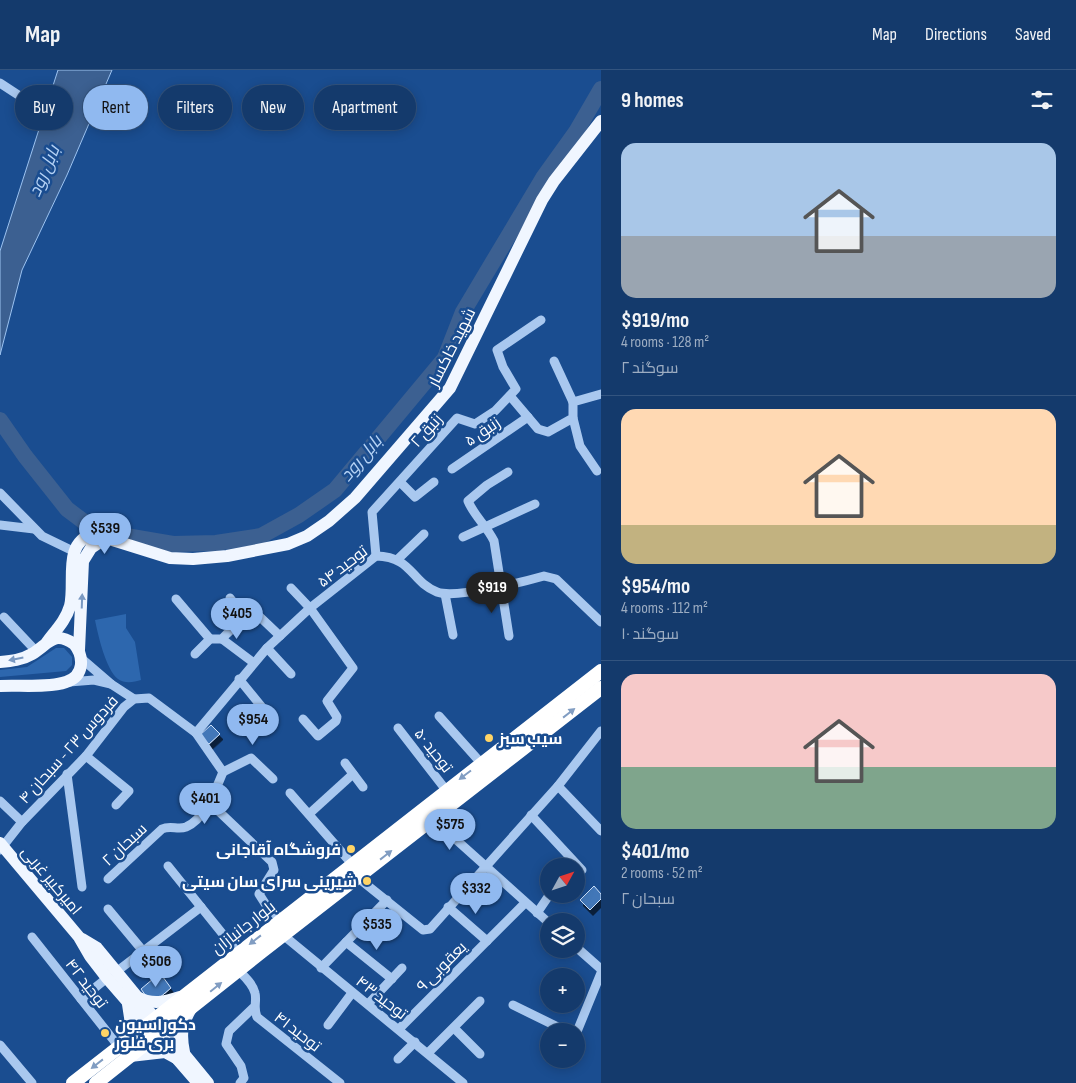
<!DOCTYPE html>
<html lang="en">
<head>
<meta charset="utf-8">
<style>
	body { margin:0; font-family:"Sofia Sans Condensed",Cairo,sans-serif; background:#1d4172; color:#f1f3f6; height:100vh; display:flex; flex-direction:column; font-size:19px; white-space:nowrap }
	* { box-sizing:border-box; margin:0 }
	p { font-size:16px; color:#9dadc2 }
	.icon { flex:none; width:28px; height:28px; fill:none; stroke:currentColor; stroke-width:2; stroke-linecap:round; stroke-linejoin:round }
	.map { position:relative; flex:1; overflow:hidden }
	.details { display:flex; flex-direction:column; background:#143a6c; width:475px }
	.details>* { flex:none }
	.guide { position:absolute; left:15px; top:15px; width:475px; height:45px; display:flex; gap:10px }
	.needle { width:32px; rotate:50deg }
	.tools { position:absolute; left:540px; top:788px; display:grid; gap:10px }
	.tools a { display:grid; place-items:center; width:45px; height:45px; border-radius:50%; background:#143a6c; box-shadow:0 2px 12px #0003,0 0 0 1px #33547f; font-size:25px }
	.price { position:absolute; translate:-50% -42px; padding:0 11px; border-radius:18px; background:#90b9f0; color:#111; font-size:16px; line-height:32px; filter:drop-shadow(0 1px 2px #0008) }
	.price::after { content:''; position:absolute; left:50%; top:30px; width:15px; height:11px; margin-left:-8px; background:inherit; clip-path:polygon(0 0,100% 0,50% 100%) }
	.price.active { background:#222; color:#fff }
	ul { padding:0; list-style:none }
	li { display:grid; align-content:center; gap:10px; height:265px; padding:0 20px }
	li+li { border-top:1px solid #33547f }
	li span { display:grid; place-items:center; height:155px; border-radius:15px; color:#555 }
	li>.icon { margin-inline-start:auto }
	span .icon { width:90px; height:90px; fill:#fffc; stroke-width:1 }
	li b { font-size:21px }
	h2 { display:flex; justify-content:space-between; align-items:center; height:60px; padding:0 20px; font-size:21px }
	.chip { padding:0 18px; border-radius:22px; background:#143a6c; box-shadow:0 2px 12px #0003,0 0 0 1px #33547f; font-size:18px; line-height:45px }
	.chip.active { background:#90b9f0; color:#111 }
	header { display:flex; align-items:center; gap:30px; box-sizing:border-box; height:70px; padding:0 25px; background:#143a6c; border-bottom:1px solid #33547f }
	header strong { font-size:24px }
	nav { display:flex; gap:28px; margin-inline-start:auto; font-size:18px }
	main { display:flex; flex:1; min-height:0 }
	.map>svg:first-child { display:block }
</style>
</head>
<body>
<header>
<strong>Map</strong>
<nav><a>Map</a><a>Directions</a><a>Saved</a></nav>
</header>
<main>
<div class="map">
<svg width="601" height="1013" viewBox="0 0 601 1013">
	<defs>
		<filter id="shadow"><feDropShadow dx="3" dy="5.5" stdDeviation="0" flood-color="#0009"/></filter>
	</defs>
	<rect width="100%" height="100%" fill="#1a4d90"/>
	<g fill="#2d67ae">
		<path d="M126,544V558L135,572L141,610C134,612 125,614 118,609C106,600 98,565 95,550Z"/>
		<polygon points="56,578 64,578 72,587 72,595 66,601 0,607 0,600 27,597"/>
	</g>
	<polygon fill="#3c6091" stroke="#9cc3f1" points="58,0 112,0 67,105 22,200 0,285 0,181"/>
	<g fill="none" stroke-linecap="round" stroke-linejoin="round">
		<polyline stroke="#3c6091" stroke-width="16" points="0,350 25,386 67,439 87,454 126,466 173,474 216,473 261,466 299,445 335,420 445,288 463,242 543,108 576,62 601,19"/>
	</g>
	<g fill="#4377b8" stroke="#cfe2fa" filter="url(#shadow)">
		<polygon points="211,655 220,664 209,674 200,665"/>
		<polygon points="594,816 601,824 601,829 590,840 580,830"/>
		<polygon points="160,903 171,918 158,929 148,929 141,919"/>
	</g>
	<g fill="none" stroke-linecap="round" stroke-linejoin="round">
		<g stroke="#a9c8ef" stroke-width="9">
			<polyline points="0,13 32,34"/>
			<polyline points="554,291 573,332"/>
			<polyline points="510,326 538,359 548,362 573,348 573,332 601,324"/>
			<polyline points="573,348 580,376 597,401"/>
			<polyline points="452,399 528,347"/>
			<path d="M508,402L487,415L468,431C474,446 487,456 494,471L509,566"/>
			<polyline points="400,412 415,427 434,412"/>
			<polyline points="0,423 42,466 73,481"/>
			<polyline points="0,455 34,459"/>
			<polyline points="463,467 535,434"/>
			<polyline points="376,486 372,442 457,348 475,354 495,341 516,319 503,297 497,280 541,250"/>
			<polyline points="398,489 424,464"/>
			<polyline points="291,518 310,538 353,598 327,631 337,647 336,651 318,666 303,649"/>
			<polyline points="445,524 453,565"/>
			<polyline points="230,528 247,550"/>
			<polyline points="176,529 210,569"/>
			<polyline points="4,547 36,581"/>
			<polyline points="222,569 254,593"/>
			<polyline points="267,578 291,604"/>
			<path d="M195,584L210,569H222C233,556 243,551 260,547L280,566"/>
			<polyline points="239,609 270,647"/>
			<polyline points="69,612 94,610 111,614 82,589"/>
			<polyline points="111,614 134,629"/>
			<polyline points="439,646 481,693"/>
			<polyline points="398,658 446,720"/>
			<path d="M196,663L267,578L310,538L376,486C413,487 410,511 437,522C455,529 523,512 544,506L556,509L601,552"/>
			<polyline points="86,686 129,721 116,735"/>
			<polyline points="345,693 363,717"/>
			<polyline points="223,702 251,688 273,709"/>
			<polyline points="67,704 82,817"/>
			<polyline points="558,716 601,761"/>
			<polyline points="290,723 352,794"/>
			<polyline points="0,731 22,752"/>
			<polyline points="210,733 272,792 274,800 259,824 266,835 281,850"/>
			<polyline points="309,744 353,704"/>
			<polyline points="531,745 582,800"/>
			<polyline points="433,749 549,853"/>
			<path d="M0,780L22,752L86,686L124,637L134,629L149,628L196,663L223,702C216,719 205,749 186,757C178,760 170,755 162,759L108,809"/>
			<polyline points="168,796 238,883"/>
			<polyline points="357,807 423,860 430,859 558,716 601,661"/>
			<polyline points="448,837 487,871"/>
			<polyline points="108,839 143,881"/>
			<polyline points="537,843 550,824"/>
			<polyline points="283,865 463,1013"/>
			<polyline points="32,867 119,977"/>
			<polyline points="346,872 392,909"/>
			<polyline points="576,877 601,899"/>
			<polyline points="321,898 387,830"/>
			<path d="M238,900C244,906 253,914 255,923C257,931 253,938 257,947L340,1013"/>
			<polyline points="116,902 201,837"/>
			<polyline points="81,929 107,908"/>
			<polyline points="368,934 402,898"/>
			<polyline points="513,935 566,961"/>
			<polyline points="328,955 352,923"/>
			<polyline points="454,958 480,984"/>
			<polyline points="399,959 525,833"/>
			<polyline points="576,964 601,903"/>
			<polyline points="0,975 32,1013"/>
			<polyline points="428,983 480,931"/>
			<polyline points="398,989 415,972"/>
			<polyline points="240,1013 244,1008 241,996 226,974 229,961 253,938"/>
		</g>
		<g stroke="#f0f6ff" stroke-width="12">
			<polyline points="106,468 170,488 193,489 227,486 288,474 307,466 329,451 355,428 450,318 542,130 554,111 601,51"/>
			<path d="M47,572C56,560 66,550 70,536C76,512 62,473 93,464L106,468L91,478L83,491L79,580"/>
			<path d="M0,592C11,591 22,590 32,584C49,574 53,560 74,574C84,586 85,606 66,612C49,618 19,615 0,616"/>
			<polyline points="0,773 79,867 90,886 107,908 198,1013"/>
			<polyline points="82,869 97,878 208,1013"/>
			<path d="M137,927C152,935 165,932 180,927"/>
			<polyline points="122,974 131,954 128,934"/>
			<path d="M184,982C180,963 182,953 192,937"/>
			<polyline points="130,986 165,982 176,988"/>
		</g>
		<g stroke="#fff" stroke-width="14">
			<polyline points="73,1013 601,601"/>
			<polyline points="96,1013 261,882 601,618"/>
		</g>
	</g>
	<defs><path id="oneway-solid" d="M-6-.8H1V-3.2L6.5 0L1 3.2V.8H-6Z" transform="scale(1.25)"/></defs>
	<g fill="#7a99c2">
		<use href="#oneway-solid" transform="translate(82 531) rotate(-88)"/>
		<use href="#oneway-solid" transform="translate(16 589) rotate(169)"/>
	</g>
	<g fill="#819dc2">
		<use href="#oneway-solid" transform="translate(569 643) rotate(-38)"/>
		<use href="#oneway-solid" transform="translate(465 705) rotate(143)"/>
		<use href="#oneway-solid" transform="translate(386 785) rotate(-38)"/>
		<use href="#oneway-solid" transform="translate(255 870) rotate(142)"/>
		<use href="#oneway-solid" transform="translate(216 917) rotate(-39)"/>
		<use href="#oneway-solid" transform="translate(97 994) rotate(142)"/>
	</g>
	<g fill="#ffd466" stroke="#1a4d90" stroke-width="2">
		<circle cx="489" cy="668" r="5"/>
		<circle cx="351" cy="779" r="5"/>
		<circle cx="367" cy="811" r="5"/>
		<circle cx="105" cy="963" r="5"/>
	</g>
	<g text-anchor="middle" stroke-width="5" stroke-linejoin="round" paint-order="stroke">
		<g font-size="16" fill="#fff" stroke="#1a4d90">
			<text transform="translate(451 277) rotate(-63)" y="6">شهید خاکسار</text>
			<text transform="translate(426 360) rotate(-48)" y="6">زنبق ۲</text>
			<text transform="translate(482 361) rotate(-34)" y="6">زنبق ۵</text>
			<text transform="translate(342 496) rotate(-37)" y="6">توحید ۵۴</text>
			<text transform="translate(68 679) rotate(-48)" y="6">فردوس ۲۳ - سبحان ۴</text>
			<text transform="translate(434 680) rotate(52)" y="6">توحید ۵۰</text>
			<text transform="translate(124 774) rotate(-43)" y="6">سبحان ۲</text>
			<text transform="translate(52 810) rotate(50)" y="6">امیرکبیر غربی</text>
			<text transform="translate(243 857) rotate(-38)" y="6">بلوار جانبازان</text>
			<text transform="translate(441 896) rotate(-45)" y="6">یعقوبی ۹</text>
			<text transform="translate(87 913) rotate(52)" y="6">توحید ۴۲</text>
			<text transform="translate(382 927) rotate(38)" y="6">توحید ۴۳</text>
			<text transform="translate(298 961) rotate(38)" y="6">توحید ۴۱</text>
		</g>
		<g font-size="16" font-weight="bold" fill="#fff" stroke="#1a4d90" text-anchor="start">
			<text x="499" y="674">سیب سبز</text>
			<text x="341" y="785" text-anchor="end">فروشگاه آقاجانی</text>
			<text x="357" y="817" text-anchor="end">شیرینی سرای سان سیتی</text>
			<text x="115" y="960">دکوراسیون<tspan x="115" dy="18">بری فلور</tspan></text>
		</g>
		<g font-size="18" font-style="italic" fill="#b5d2f5" stroke="#1a4d90">
			<text transform="translate(44 101) rotate(-67)" y="6">بابل رود</text>
			<text transform="translate(361 388) rotate(-50)" y="6">بابل رود</text>
		</g>
	</g>
</svg>
<div class="tools">
<a><svg class="needle" viewBox="-14 -14 28 28"><path d="M0-13l5 13h-10z" fill="#e53935"/><path d="M0 13l5-13h-10z" fill="#9dadc2"/></svg></a>
<a><svg class="icon" aria-label="layers" viewBox="0 0 24 24"><path d="M12 4l9 5-9 5-9-5zM3 14l9 5 9-5"/></svg></a>
<a>+</a>
<a>−</a>
</div>
<b class="price" style="left:105px;top:485px">$539</b>
<b class="price active" style="left:492px;top:544px">$919</b>
<b class="price" style="left:237px;top:570px">$405</b>
<b class="price" style="left:253px;top:676px">$954</b>
<b class="price" style="left:205px;top:755px">$401</b>
<b class="price" style="left:450px;top:781px">$575</b>
<b class="price" style="left:476px;top:845px">$332</b>
<b class="price" style="left:377px;top:881px">$535</b>
<b class="price" style="left:156px;top:918px">$506</b>
<div class="guide">
<a class="chip">Buy</a>
<a class="chip active">Rent</a>
<a class="chip">Filters</a>
<a class="chip">New</a>
<a class="chip">Apartment</a>
</div>
</div>
<section class="details">
<h2>9 homes<svg class="icon" aria-label="filters" viewBox="0 0 24 24"><path d="M4 7h16M4 17h16"/><circle cx="9" cy="7" r="2"/><circle cx="15" cy="17" r="2"/></svg></h2>
<ul>
<li><span style="background:linear-gradient(#a9c7e8 60%,#9aa5b1 0)"><svg class="icon" aria-label="home" viewBox="0 0 24 24"><path d="M3 11l9-7 9 7M6 9v11h12V9"/></svg></span><div><b>$919/mo</b><p>4 rooms · 128 m²</p><p>سوگند ۲</p></div></li>
<li><span style="background:linear-gradient(#ffd9b3 75%,#c2b280 0)"><svg class="icon" aria-label="home" viewBox="0 0 24 24"><path d="M3 11l9-7 9 7M6 9v11h12V9"/></svg></span><div><b>$954/mo</b><p>4 rooms · 112 m²</p><p>سوگند ۱۰</p></div></li>
<li><span style="background:linear-gradient(#f6c9c9 60%,#7fa58c 0)"><svg class="icon" aria-label="home" viewBox="0 0 24 24"><path d="M3 11l9-7 9 7M6 9v11h12V9"/></svg></span><div><b>$401/mo</b><p>2 rooms · 52 m²</p><p>سبحان ۲</p></div></li>
</ul>
</section>
</main>
</body>
</html>
